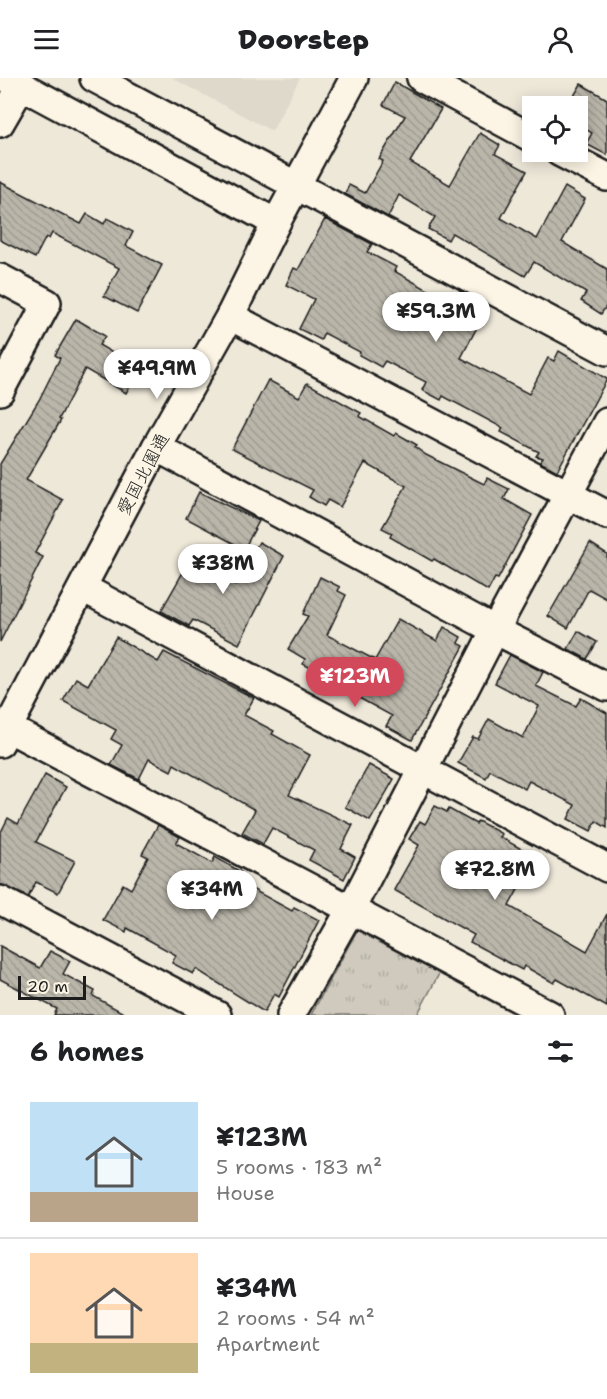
<!DOCTYPE html>
<html lang="en">
<head>
<meta charset="utf-8">
<style>
	body { margin:0; font-family:"Shantell Sans","Klee One",sans-serif; background:#f2f2f2; color:#202124; height:100vh; display:flex; flex-direction:column; font-size:22px; white-space:nowrap }
	* { box-sizing:border-box; margin:0 }
	p { font-size:20px; color:#757577 }
	.icon { flex:none; width:33px; height:33px; fill:none; stroke:currentColor; stroke-width:2; stroke-linecap:round; stroke-linejoin:round }
	.map { position:relative; height:937px; overflow:hidden }
	.sheet { display:flex; flex-direction:column; background:#fff; flex:1 }
	.sheet>* { flex:none }
	.fabs { position:absolute; left:522px; top:18px; display:grid; gap:12px }
	.fabs a { display:grid; place-items:center; width:66px; height:66px; border-radius:0px; background:#fff; box-shadow:0 3px 15px #0003; font-size:30px }
	.scale { position:absolute; left:18px; bottom:15px; width:68px; box-sizing:border-box; padding-left:6px; border:3px solid #1c1c1c; border-top:0; font-size:16px; line-height:21px; white-space:nowrap; color:#1c1c1c; -webkit-text-stroke:4px #fcf5e5; paint-order:stroke }
	.price { position:absolute; translate:-50% -51px; padding:0 14px; border-radius:21px; background:#fff; color:#222; font-size:20px; line-height:39px; filter:drop-shadow(0 2px 3px #0008) }
	.price::after { content:''; position:absolute; left:50%; top:36px; width:18px; height:14px; margin-left:-9px; background:inherit; clip-path:polygon(0 0,100% 0,50% 100%) }
	.price.on { background:#d1495b; color:#fff }
	ul { padding:0; list-style:none }
	li { display:flex; align-items:center; gap:18px; height:150px; padding:0 30px }
	li+li { border-top:2px solid #e0e0e0 }
	li span { display:grid; place-items:center; flex:none; width:168px; height:120px; border-radius:0px; color:#555 }
	li>.icon { margin-inline-start:auto }
	span .icon { width:72px; height:72px; fill:#fffc; stroke-width:1 }
	li b { font-size:26px }
	h2 { display:flex; justify-content:space-between; align-items:center; height:72px; padding:0 30px; font-size:26px }
	header { display:flex; justify-content:space-between; align-items:center; height:78px; padding:0 30px; background:#fff; font-size:27px; font-weight:800 }
	.map>svg:first-child { display:block }
</style>
</head>
<body>
<header><svg class="icon" aria-label="menu" viewBox="0 0 24 24"><path d="M4 6h16M4 12h16M4 18h16"/></svg>Doorstep<svg class="icon" aria-label="person" viewBox="0 0 24 24"><circle cx="12" cy="8" r="4"/><path d="M4 21q1-7 8-7t8 7"/></svg></header>
<div class="map">
<svg width="607" height="937" viewBox="0 0 607 937">
	<defs>
		<pattern id="park-tufts" width="24" height="20" patternUnits="userSpaceOnUse" patternTransform="scale(1.5)"><rect width="24" height="20" fill="#cfcabd"/><path d="M3 7l-1-3M5 7V3M7 7l1-3M15 17l-1-3M17 17v-4M19 17l1-3" fill="none" stroke="#b1ada2"/></pattern>
		<pattern id="building-back-hatch" width="6" height="6" patternUnits="userSpaceOnUse" patternTransform="scale(1.5)"><rect width="6" height="6" fill="#bab6aa"/><path d="M-1 5l2 2M0 0l6 6M5-1l2 2" fill="none" stroke="#9f9c92"/></pattern>
	</defs>
	<rect width="100%" height="100%" fill="#eee8d9"/>
	<filter id="ink" filterUnits="userSpaceOnUse"><feTurbulence type="fractalNoise" baseFrequency=".0167" numOctaves="2"/><feDisplacementMap in="SourceGraphic" scale="12" xChannelSelector="R" yChannelSelector="G"/><feConvolveMatrix kernelMatrix="1 2 1 2 8 2 1 2 1" color-interpolation-filters="sRGB"/></filter>
	<g filter="url(#ink)">
		<polygon fill="#ded9cb" points="172,0 300,0 272,53"/>
		<polygon fill="url(#park-tufts)" stroke="#76736c" stroke-width="1.5" points="359,849 440,894 417,937 311,937"/>
		<g fill="url(#building-back-hatch)" stroke="#1c1c1c" stroke-width="1.5">
			<polygon points="395,4 441,31 410,84 450,107 480,55 500,67 495,76 527,93 501,140 537,161 565,109 585,121 562,164 607,191 607,227 601,236 581,223 586,215 534,184 525,198 452,155 448,162 428,151 435,139 399,117 388,139 345,116 349,107 365,115 383,83 379,81 405,38 383,27"/>
			<polygon points="581,6 607,21 607,77 586,66 592,55 578,46 578,28 568,28"/>
			<polygon points="0,104 81,146 87,136 104,146 107,140 133,154 126,168 162,187 137,235 104,218 119,190 52,155 49,161 46,159 35,180 0,162"/>
			<polygon points="325,141 372,166 367,174 396,189 394,193 453,226 460,213 488,228 461,280 529,316 548,280 554,283 559,273 607,301 557,393 540,384 543,380 536,378 539,374 501,354 503,350 443,318 441,322 422,312 426,304 385,283 381,289 359,277 360,274 324,255 321,262 299,251 314,221 286,207 294,190 298,192"/>
			<polygon points="76,241 105,258 99,267 140,291 126,315 85,291 59,341 61,342 26,402 63,422 35,475 43,479 0,564 0,386 39,322 60,280 55,277"/>
			<polygon points="268,302 299,319 307,305 361,335 359,338 394,358 396,355 417,367 415,369 426,377 484,406 487,400 509,411 504,421 532,437 498,501 495,500 488,513 434,481 432,483 390,459 392,455 382,450 406,408 365,385 340,429 328,422 324,428 309,419 313,412 232,371"/>
			<polygon points="199,414 259,443 244,471 186,440"/>
			<polygon points="259,464 284,478 239,566 193,542 189,548 161,533 190,482 235,507"/>
			<polygon points="590,465 607,476 607,521 589,511 568,550 548,538"/>
			<polygon points="320,499 340,509 338,513 346,517 327,557 375,582 398,541 437,563 444,549 461,559 458,565 464,568 412,662 386,648 392,638 350,615 351,611 303,586 305,581 288,571 308,538 303,536"/>
			<polygon points="578,553 597,564 587,581 568,571"/>
			<polygon points="116,559 158,584 164,574 254,620 244,637 274,653 272,656 310,677 289,717 353,747 341,771 355,779 344,801 309,782 314,772 272,750 263,766 242,755 255,732 174,686 171,693 149,681 139,701 111,687 122,667 111,661 116,652 63,623 76,600 88,607"/>
			<polygon points="510,577 543,594 536,608 576,628 581,620 607,635 607,750 596,743 591,753 568,741 575,727 529,703 525,711 490,692 486,700 458,685 473,659 478,661 489,641 523,660 539,628 495,605"/>
			<polygon points="369,687 394,701 370,743 345,729"/>
			<polygon points="45,697 66,709 36,764 75,783 58,815 36,804 28,819 0,806 0,756 8,740 18,746"/>
			<polygon points="435,728 447,734 449,731 476,746 478,743 502,756 500,759 536,779 509,828 587,873 607,836 607,929 557,901 554,905 524,888 522,892 470,864 474,857 394,812 419,767 409,761 420,743 425,746"/>
			<polygon points="158,747 180,759 176,765 212,785 215,779 241,794 237,803 292,833 294,829 319,842 279,919 274,916 264,934 196,891 193,896 172,885 176,877 127,850 126,854 103,842 123,806 131,811 148,779 142,776"/>
			<polygon points="0,868 40,890 50,873 70,883 63,896 95,913 93,918 127,937 54,937 57,931 0,901"/>
		</g>
		<g fill="none" stroke-linecap="round" stroke-linejoin="round">
			<g stroke="#1c1c1c" stroke-width="32">
				<g id="minor">
					<polyline points="7,0 276,145"/>
					<polyline points="94,0 607,273"/>
					<polyline points="421,0 532,60"/>
					<polyline points="0,45 22,7"/>
					<polyline points="559,74 607,99"/>
					<polyline points="0,200 47,225 0,313"/>
					<polyline points="230,238 607,437"/>
					<polyline points="156,369 495,552 607,609"/>
					<polyline points="83,510 607,790"/>
					<polyline points="8,650 550,937"/>
					<polyline points="0,665 156,369 230,238 276,145 354,0"/>
					<polyline points="0,822 217,937"/>
					<polyline points="291,937 351,831 495,552 607,344"/>
				</g>
			</g>
			<use href="#minor" stroke="#fcf5e5" stroke-width="27"/>
		</g>
	</g>
	<g text-anchor="middle" stroke-width="4.5" stroke-linejoin="round" paint-order="stroke">
		<g font-size="18" fill="#1c1c1c" stroke="#fcf5e5">
			<text transform="translate(143 396) rotate(-62)" y="6">愛国北園通</text>
		</g>
	</g>
</svg>
<div class="fabs">
<a><svg class="icon" aria-label="locate" viewBox="0 0 24 24"><circle cx="12" cy="12" r="6"/><path d="M12 2v4M12 18v4M2 12h4M18 12h4"/></svg></a>
</div>
<div class="scale">20 m</div>
<b class="price" style="left:436px;top:265px">¥59.3M</b>
<b class="price" style="left:157px;top:322px">¥49.9M</b>
<b class="price" style="left:223px;top:517px">¥38M</b>
<b class="price on" style="left:355px;top:630px">¥123M</b>
<b class="price" style="left:495px;top:823px">¥72.8M</b>
<b class="price" style="left:212px;top:843px">¥34M</b>
</div>
<section class="sheet">
<h2>6 homes<svg class="icon" aria-label="filters" viewBox="0 0 24 24"><path d="M4 7h16M4 17h16"/><circle cx="9" cy="7" r="2"/><circle cx="15" cy="17" r="2"/></svg></h2>
<ul>
<li><span style="background:linear-gradient(#bfe0f5 75%,#b9a48a 0)"><svg class="icon" aria-label="home" viewBox="0 0 24 24"><path d="M3 11l9-7 9 7M6 9v11h12V9"/></svg></span><div><b>¥123M</b><p>5 rooms · 183 m²</p><p>House</p></div></li>
<li><span style="background:linear-gradient(#ffd9b3 75%,#c2b280 0)"><svg class="icon" aria-label="home" viewBox="0 0 24 24"><path d="M3 11l9-7 9 7M6 9v11h12V9"/></svg></span><div><b>¥34M</b><p>2 rooms · 54 m²</p><p>Apartment</p></div></li>
</ul>
</section>
</body>
</html>
